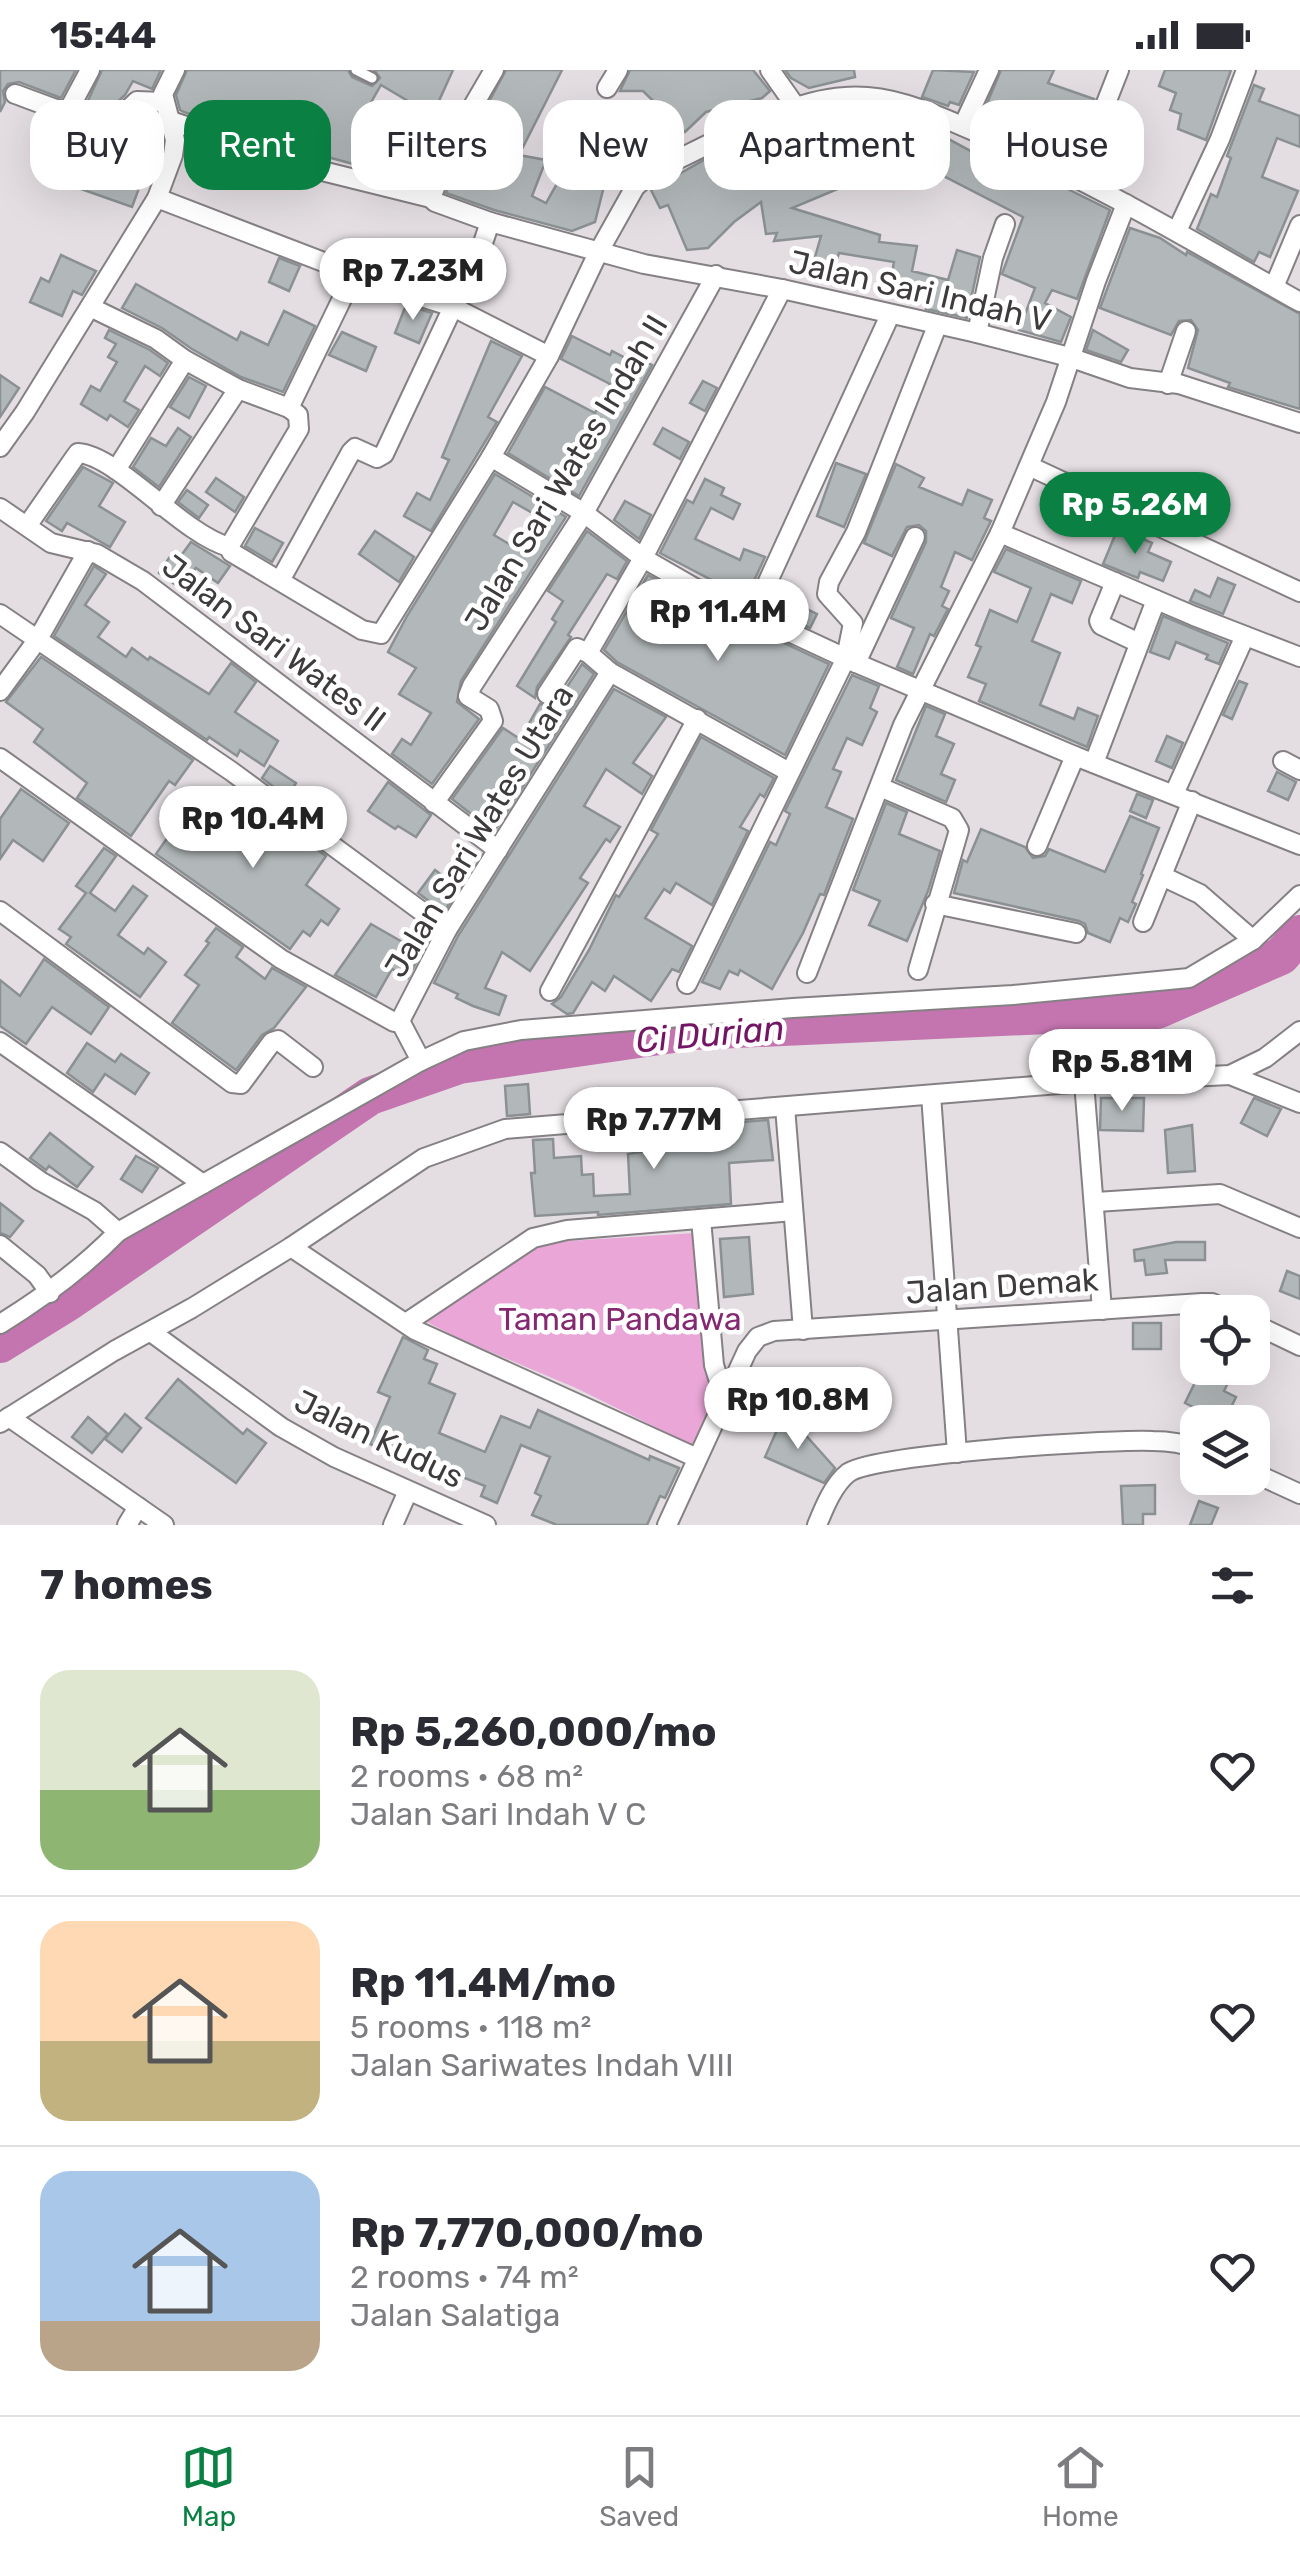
<!DOCTYPE html>
<html lang="en">
<head>
<meta charset="utf-8">
<style>
	body { margin:0; font-family:Rubik,sans-serif; background:#f2f2f3; color:#2b2b33; height:100vh; display:flex; flex-direction:column; font-size:38px; white-space:nowrap }
	* { box-sizing:border-box; margin:0 }
	p { font-size:32px; color:#7c7c81 }
	.icon { flex:none; width:55px; height:55px; fill:none; stroke:currentColor; stroke-width:2; stroke-linecap:round; stroke-linejoin:round }
	.map { position:relative; height:1455px; overflow:hidden }
	.sheet { display:flex; flex-direction:column; background:#fff; flex:1 }
	.sheet>* { flex:none }
	.top-card { position:absolute; left:30px; top:30px; width:1240px; height:90px; display:flex; gap:20px }
	.controls { position:absolute; left:1180px; top:1225px; display:grid; gap:20px }
	.controls a { display:grid; place-items:center; width:90px; height:90px; border-radius:20px; background:#fff; box-shadow:0 10px 40px #0002; font-size:50px }
	.price { position:absolute; translate:-50% -85px; padding:0 22px; border-radius:35px; background:#fff; color:#222; font-size:32px; line-height:65px; filter:drop-shadow(0 2px 5px #0008) }
	.price::after { content:''; position:absolute; left:50%; top:60px; width:30px; height:22px; margin-left:-15px; background:inherit; clip-path:polygon(0 0,100% 0,50% 100%) }
	.price.active { background:#0b8043; color:#fff }
	ul { padding:0; list-style:none }
	li { display:flex; align-items:center; gap:30px; height:250px; padding:0 40px }
	li+li { border-top:2px solid #e1e1e2 }
	li span { display:grid; place-items:center; flex:none; width:280px; height:200px; border-radius:30px; color:#555 }
	li>.icon { margin-inline-start:auto }
	span .icon { width:120px; height:120px; fill:#fffc; stroke-width:1 }
	li b { font-size:42px }
	h2 { display:flex; justify-content:space-between; align-items:center; height:120px; padding:0 40px; font-size:42px }
	.tag { padding:0 35px; border-radius:30px; background:#fff; box-shadow:0 10px 40px #0002; font-size:35px; line-height:90px }
	.tag.active { background:#0b8043; color:#fff }
	.status { display:flex; justify-content:space-between; align-items:center; height:70px; padding:0 50px; background:#fff; direction:ltr }
	.status svg { height:28px; fill:currentColor }
	.dock { display:flex; justify-content:space-around; align-items:center; height:140px; border-top:2px solid #e1e1e2; background:#fff; font-size:28px; color:#7c7c81 }
	.dock a { display:grid; justify-items:center; gap:5px }
	.dock .active { color:#0b8043 }
	.map>svg:first-child { display:block }
</style>
</head>
<body>
<div class="status"><b>15:44</b><svg viewBox="0 0 49 12"><path d="M0 12V9h3v3zM5 12V6h3v6zM10 12V3h3v9zM15 12V0h3v12zM26 1h20v11H26zM47 4h2v5h-2z"/></svg></div>
<div class="map">
<svg width="1300" height="1455" viewBox="0 0 1300 1455">
	<rect width="100%" height="100%" fill="#e4dee2"/>
	<polygon fill="#eaa6d7" points="695,1163 706,1304 718,1320 694,1376 576,1318 460,1269 425,1251 535,1178 568,1171"/>
	<g fill="none" stroke-linecap="round" stroke-linejoin="round">
		<polyline stroke="#c475b0" stroke-width="38" points="0,1274 68,1232 370,1026 459,995 694,961 1157,940 1281,886 1300,864"/>
	</g>
	<g fill="#b2b8b9" stroke="#8b9192" stroke-width="2.5" fill-rule="evenodd">
		<polygon points="0,0 76,0 61,28 19,12 8,14 3,21 5,32 0,42"/>
		<polygon points="102,0 161,0 152,19 133,11 125,25 111,38 99,34 97,37 86,35"/>
		<path d="M187,0H348L352,7L372,16L380,8L374,0H453L438,33L455,41L423,113L276,73L268,69L269,63L222,33L213,52L184,42L180,40L176,25ZM381,15L413,34L392,73L358,55Z"/>
		<polygon points="506,0 562,0 519,85 546,90 532,126 546,133 567,96 607,104 595,152 572,161 494,140 446,123 462,85 468,88 484,57 477,54"/>
		<polygon points="630,0 753,0 770,21 762,28 706,42 685,62 643,21 620,21"/>
		<polygon points="785,0 854,0 855,7 809,18 791,8"/>
		<polygon points="933,0 974,2 959,35 950,32 948,36 922,27"/>
		<polygon points="1001,0 1054,0 1048,13 1094,29 1072,86 1030,72 981,48"/>
		<polygon points="1165,0 1231,0 1206,70 1178,59 1181,44 1170,40 1176,23 1159,16"/>
		<polygon points="1254,15 1264,19 1259,31 1300,46 1300,77 1277,68 1262,107 1298,121 1270,187 1259,182 1254,192 1197,159 1211,124 1217,127 1231,88 1227,86"/>
		<polygon points="884,42 936,58 934,61 980,86 1008,97 1011,91 1110,140 1077,229 1052,220 1045,233 1071,247 1061,272 1019,260 1035,218 1002,204 1023,147 920,94 910,114 890,104 859,110 792,138 880,165 879,172 917,176 912,201 948,210 957,180 980,187 967,248 926,239 930,224 889,219 894,192 839,183 831,208 811,201 821,166 774,171 777,163 766,164 761,132 734,152 708,178 687,180 668,135 660,138 651,120 704,90 747,74 758,110 798,105 797,100 814,98 805,54 846,43 847,48"/>
		<polygon points="72,85 141,113 132,137 61,112"/>
		<polygon points="1130,158 1160,168 1186,185 1187,182 1300,244 1300,339 1228,317 1230,313 1188,298 1198,260 1191,250 1179,251 1171,265 1100,238"/>
		<polygon points="61,185 96,201 82,225 73,221 62,246 30,232 41,208 49,212"/>
		<polygon points="279,188 300,196 289,221 269,212"/>
		<polygon points="136,214 237,270 241,262 268,275 284,241 315,256 283,322 241,307 192,279 162,258 122,238"/>
		<polygon points="406,235 432,243 419,273 395,263"/>
		<polygon points="109,260 150,280 168,293 160,306 145,296 124,331 139,340 128,357 110,345 107,350 81,334 91,316 100,321 117,292 108,287 116,274 105,268"/>
		<polygon points="1093,260 1128,280 1121,292 1086,280"/>
		<polygon points="342,262 376,277 366,301 329,285"/>
		<polygon points="572,266 610,285 612,281 641,296 644,291 652,295 579,426 508,383 545,317 595,343 610,314 561,289"/>
		<polygon points="491,271 522,286 488,347 497,352 431,461 404,446 417,423 430,430 449,390 442,387"/>
		<polygon points="0,305 19,318 0,347"/>
		<polygon points="189,307 206,316 189,348 170,337"/>
		<polygon points="703,311 717,318 705,341 690,333"/>
		<polygon points="178,358 191,367 159,417 133,397 151,368 166,376"/>
		<polygon points="663,358 689,372 680,389 654,374"/>
		<polygon points="836,393 866,404 844,457 817,446"/>
		<polygon points="896,394 924,408 919,417 962,435 968,420 992,430 984,448 991,451 972,490 955,482 941,517 949,521 942,536 948,539 934,566 930,564 913,604 897,597 914,558 891,548 926,472 926,461 919,455 907,457 892,486 864,473"/>
		<polygon points="83,397 113,413 99,436 125,452 110,477 67,453 62,461 46,451"/>
		<path d="M495,404L566,447L461,611L457,632L479,649L432,714L392,684L402,669L411,675L431,643L399,624L416,598L388,582L407,546ZM513,432L543,449L524,483L494,465Z"/>
		<polygon points="216,408 244,427 235,442 206,422"/>
		<polygon points="705,409 724,418 721,425 740,434 733,449 711,438 695,469 740,490 744,479 765,487 746,528 660,483 687,430 693,433"/>
		<polygon points="187,420 208,435 199,448 178,432"/>
		<polygon points="625,431 651,445 639,469 614,450"/>
		<polygon points="255,458 283,473 272,492 245,476"/>
		<polygon points="1118,458 1152,473 1148,482 1171,492 1163,511 1140,502 1138,508 1103,494"/>
		<polygon points="375,461 414,487 399,512 359,484"/>
		<polygon points="587,461 627,491 617,509 607,504 568,565 571,567 537,617 535,628 517,616 556,552 552,549 563,531 548,521"/>
		<polygon points="191,472 230,496 218,513 196,498 180,518 159,503 173,482 180,487"/>
		<polygon points="1006,479 1081,511 1072,533 1051,524 1032,571 1060,583 1040,635 1074,649 1078,638 1098,646 1087,677 979,631 986,614 968,607 981,577 976,575 990,540 1017,552 1031,518 994,502"/>
		<polygon points="94,496 106,504 85,535 109,552 98,567 126,587 132,578 148,590 150,587 209,624 231,593 256,612 235,642 278,671 264,696 240,680 237,686 209,667 207,670 54,566"/>
		<polygon points="648,505 690,529 829,594 785,685 617,592 604,580"/>
		<polygon points="1218,508 1235,515 1223,544 1190,531 1195,520 1210,527"/>
		<polygon points="776,524 817,544 810,558 769,539"/>
		<polygon points="1163,546 1228,573 1219,594 1206,589 1208,585 1176,572 1169,589 1150,582"/>
		<polygon points="41,587 193,690 175,715 169,711 131,766 77,728 87,713 34,672 43,659 6,632"/>
		<polygon points="582,594 594,604 494,762 452,729 503,658 520,669 540,634 547,636 557,632"/>
		<polygon points="852,605 879,616 870,638 877,642 862,675 847,668 833,699 841,702 826,737 853,749 824,825 820,824 803,863 772,919 740,900 738,905 729,901 720,919 702,912 770,772 776,775 790,744 785,741"/>
		<polygon points="1239,611 1247,614 1232,649 1223,645"/>
		<polygon points="614,619 666,647 633,693 652,706 642,724 606,699 584,736 620,757 610,772 606,769 580,808 588,813 530,901 502,882 485,918 506,926 499,945 473,936 456,928 458,924 434,913 458,866"/>
		<polygon points="926,636 945,644 936,666 954,674 941,704 955,710 946,732 896,710"/>
		<polygon points="1167,666 1183,673 1172,698 1156,691"/>
		<polygon points="701,667 774,708 764,727 760,724 740,757 748,761 712,835 676,813 670,823 664,819 645,848 692,876 679,902 672,899 651,931 614,906 605,921 592,912 573,943 567,944 552,934 561,927 589,880 616,825 619,827 658,764 651,760"/>
		<polygon points="270,696 296,713 287,727 262,708"/>
		<polygon points="1277,702 1296,712 1288,730 1268,721"/>
		<polygon points="388,712 431,745 416,767 398,756 395,759 368,741"/>
		<polygon points="21,719 69,753 43,791 13,770 0,789 0,749"/>
		<polygon points="1137,724 1153,730 1146,748 1130,741"/>
		<polygon points="192,733 209,745 206,748 235,769 258,737 326,786 306,815 339,839 328,855 321,850 310,866 303,861 290,879 156,784"/>
		<polygon points="886,733 907,742 899,764 940,781 928,821 907,871 869,855 880,831 853,820"/>
		<polygon points="1130,746 1159,758 1141,804 1143,805 1132,832 1136,834 1128,852 1120,848 1110,872 1088,863 1085,854 1079,851 954,823 963,790 967,792 981,759 1025,777 1033,788 1045,786 1049,779 1105,802"/>
		<polygon points="104,778 116,786 90,823 115,841 133,816 147,826 118,865 144,884 148,878 166,892 140,927 66,874 71,867 59,859 86,823 76,816"/>
		<polygon points="435,800 459,818 444,842 418,823"/>
		<polygon points="371,854 406,874 418,854 431,864 408,908 392,899 376,927 335,905"/>
		<polygon points="216,858 243,877 236,887 265,909 272,898 306,917 274,958 262,965 236,1000 172,953 199,915 185,905 209,873 206,871"/>
		<polygon points="44,889 109,937 91,964 52,937 26,974 0,956 0,910 20,926"/>
		<polygon points="87,973 115,992 121,984 149,1003 135,1024 105,1004 93,1022 67,1003"/>
		<polygon points="528,1014 530,1044 507,1046 505,1016"/>
		<polygon points="1101,1028 1144,1028 1143,1061 1100,1060"/>
		<polygon points="1254,1028 1281,1039 1267,1066 1241,1053"/>
		<polygon points="768,1050 773,1090 729,1093 731,1134 598,1145 598,1142 535,1146 531,1103 535,1103 533,1070 553,1069 554,1088 581,1086 582,1105 593,1104 594,1126 630,1124 628,1084 670,1077 669,1058"/>
		<polygon points="1192,1055 1195,1101 1168,1103 1165,1060"/>
		<polygon points="50,1063 93,1097 77,1117 49,1096 46,1100 30,1088"/>
		<polygon points="136,1086 158,1098 142,1122 121,1109"/>
		<polygon points="0,1133 23,1151 10,1167 0,1163"/>
		<polygon points="749,1167 753,1224 724,1227 720,1169"/>
		<polygon points="1176,1172 1205,1172 1205,1190 1165,1190 1167,1203 1146,1205 1144,1190 1135,1191 1134,1180"/>
		<polygon points="1287,1201 1300,1206 1300,1229 1280,1221"/>
		<rect x="1133" y="1253" width="28" height="26"/>
		<polygon points="403,1267 428,1280 424,1289 437,1294 429,1313 455,1324 439,1363 485,1382 501,1346 530,1358 538,1340 649,1390 650,1386 679,1398 665,1428 660,1426 647,1455 557,1455 532,1445 541,1426 535,1423 550,1387 521,1375 497,1433 481,1426 485,1416 445,1400 442,1407 370,1374 390,1327 378,1322"/>
		<polygon points="1202,1298 1220,1298 1233,1303 1224,1321 1236,1327 1224,1352 1185,1333"/>
		<polygon points="178,1309 243,1364 247,1359 266,1373 236,1413 146,1348"/>
		<polygon points="785,1342 835,1398 824,1413 765,1387"/>
		<polygon points="125,1344 141,1358 122,1382 105,1369"/>
		<polygon points="88,1347 108,1364 92,1383 72,1367"/>
		<polygon points="1155,1415 1155,1444 1143,1444 1143,1455 1123,1455 1121,1416"/>
		<polygon points="1199,1431 1218,1438 1211,1455 1190,1455"/>
	</g>
	<g fill="none" stroke-linecap="round" stroke-linejoin="round">
		<g stroke="#858084" stroke-width="14">
			<polyline id="lane" points="356,0 372,8"/>
		</g>
		<g stroke="#858084" stroke-width="22">
			<g id="street">
				<polyline points="770,0 796,37"/>
				<polyline points="607,18 618,0"/>
				<path d="M15,24C49,36 80,51 116,51L137,31L163,32"/>
				<polyline points="67,43 90,0"/>
				<polyline points="171,51 310,98 431,128"/>
				<polyline points="963,56 989,0"/>
				<polyline points="1077,107 1119,0"/>
				<polyline points="157,128 386,216 453,237 549,286"/>
				<polyline points="490,152 644,194 782,219 977,263 1069,287 1130,308 1179,314 1300,353"/>
				<polyline points="1177,161 1220,69 1246,0"/>
				<polyline points="1274,217 1300,155"/>
				<polyline points="782,219 643,488 588,583 610,602 789,702"/>
				<polyline points="90,237 156,269 185,290 238,319 289,338"/>
				<polyline points="977,263 993,188 1005,154"/>
				<polyline points="1168,314 1186,261"/>
				<polyline points="0,377 25,342 157,128 173,85 175,70 163,24 175,0"/>
				<polyline points="491,387 584,443 643,488 695,518 856,593 1075,686 1300,775"/>
				<polyline points="1029,396 1300,522"/>
				<polyline points="116,400 185,290"/>
				<polyline points="161,436 238,319"/>
				<polyline points="0,438 51,473 97,484 143,511 498,780"/>
				<path d="M27,456L75,387L78,383C117,385 182,464 229,477L231,482L362,560L381,564L491,387L549,286L598,183L635,117L653,101C706,77 788,30 844,27C894,23 938,46 983,65C1093,111 1195,173 1300,232"/>
				<polyline points="1000,463 1194,546 1300,587"/>
				<polyline points="229,477 299,359 298,345 289,338 354,204"/>
				<polyline points="281,509 351,382 355,378 377,388 384,384 453,237 470,212 490,152 435,132 431,128 456,65 494,0"/>
				<polyline points="1115,512 1099,551 1101,555 1139,573"/>
				<polyline points="0,544 231,701 447,860"/>
				<polyline points="753,544 890,245"/>
				<polyline points="856,593 915,467"/>
				<polyline points="0,621 38,569 88,481"/>
				<polyline points="547,624 577,578 588,583"/>
				<polyline points="0,688 281,889 394,952 400,951"/>
				<polyline points="1283,691 1300,700"/>
				<polyline points="1094,693 1156,530"/>
				<polyline points="880,717 952,748 959,760 918,900"/>
				<polyline points="1174,724 1245,566"/>
				<polyline points="434,733 493,651 489,639 468,626 472,616 584,443 716,205"/>
				<polyline points="1037,776 1075,686"/>
				<polyline points="1162,806 1200,824 1253,870"/>
				<polyline points="935,834 1076,863"/>
				<polyline points="0,841 232,1013 241,1014 272,972 278,970 313,997"/>
				<polyline points="1143,852 1192,731"/>
				<polyline points="807,903 903,655 1000,463 1056,332 1096,211 1126,134"/>
				<polyline points="687,914 846,588 853,553 827,524 829,512 856,462 937,256"/>
				<polyline points="550,921 697,649"/>
				<polyline points="400,951 447,860 610,602"/>
				<polyline points="400,951 421,991"/>
				<polyline points="0,972 203,1114"/>
				<polyline points="1230,1005 1300,1033"/>
				<polyline points="1084,1012 1102,1240"/>
				<polyline points="931,1025 957,1383"/>
				<polyline points="785,1037 803,1260"/>
				<polyline points="0,1082 40,1111 94,1141 118,1162"/>
				<polyline points="1096,1132 1220,1124 1300,1158"/>
				<polyline points="701,1149 714,1295 718,1308 730,1318"/>
				<polyline points="0,1175 37,1205 50,1223"/>
				<polyline points="291,1177 415,1260 697,1388"/>
				<polyline points="406,1253 533,1168 567,1160 793,1141"/>
				<polyline points="1252,1253 1300,1276"/>
				<path d="M0,1254C44,1227 82,1199 118,1162L421,991L464,971L521,960L793,938L1013,925L1189,908L1253,870L1300,825"/>
				<polyline points="151,1262 281,1357 334,1387 486,1455"/>
				<polyline points="9,1347 164,1455"/>
				<polyline points="0,1353 114,1281 192,1238 291,1177 424,1088 505,1059 1084,1012 1230,1005 1265,988 1300,961"/>
				<polyline points="1252,1402 1300,1424"/>
				<polyline points="127,1455 138,1437"/>
				<polyline points="393,1455 408,1421"/>
				<polyline points="667,1455 747,1281 758,1267 774,1261 1202,1233 1212,1233 1232,1242"/>
				<path d="M817,1455C824,1438 833,1415 848,1403C873,1384 1110,1369 1153,1371C1169,1371 1183,1373 1198,1379"/>
			</g>
		</g>
		<use href="#lane" stroke="#fff" stroke-width="9"/>
		<use href="#street" stroke="#fff" stroke-width="18"/>
	</g>
	<g text-anchor="middle" stroke-width="9" stroke-linejoin="round" paint-order="stroke">
		<g font-size="32" fill="#3e3b3d" stroke="#fff">
			<text transform="translate(920 221) rotate(13)" y="11">Jalan Sari Indah V</text>
			<text transform="translate(566 403) rotate(-59)" y="11">Jalan Sari Wates Indah II</text>
			<text transform="translate(274 573) rotate(37)" y="11">Jalan Sari Wates II</text>
			<text transform="translate(479 761) rotate(-59)" y="11">Jalan Sari Wates Utara</text>
			<text transform="translate(1002 1216) rotate(-4)" y="11">Jalan Demak</text>
			<text transform="translate(379 1369) rotate(26)" y="11">Jalan Kudus</text>
		</g>
		<g font-size="32" fill="#852872" stroke="#fff">
			<text x="620" y="1260">Taman Pandawa</text>
		</g>
		<g font-size="35" font-style="italic" fill="#741563" stroke="#fff">
			<text transform="translate(710 964) rotate(-5)" y="12">Ci Durian</text>
		</g>
	</g>
</svg>
<div class="controls">
<a><svg class="icon" aria-label="locate" viewBox="0 0 24 24"><circle cx="12" cy="12" r="6"/><path d="M12 2v4M12 18v4M2 12h4M18 12h4"/></svg></a>
<a><svg class="icon" aria-label="layers" viewBox="0 0 24 24"><path d="M12 4l9 5-9 5-9-5zM3 14l9 5 9-5"/></svg></a>
</div>
<b class="price" style="left:413px;top:253px">Rp 7.23M</b>
<b class="price active" style="left:1135px;top:487px">Rp 5.26M</b>
<b class="price" style="left:718px;top:594px">Rp 11.4M</b>
<b class="price" style="left:253px;top:801px">Rp 10.4M</b>
<b class="price" style="left:1122px;top:1044px">Rp 5.81M</b>
<b class="price" style="left:654px;top:1102px">Rp 7.77M</b>
<b class="price" style="left:798px;top:1382px">Rp 10.8M</b>
<div class="top-card">
<a class="tag">Buy</a>
<a class="tag active">Rent</a>
<a class="tag">Filters</a>
<a class="tag">New</a>
<a class="tag">Apartment</a>
<a class="tag">House</a>
</div>
</div>
<section class="sheet">
<h2>7 homes<svg class="icon" aria-label="filters" viewBox="0 0 24 24"><path d="M4 7h16M4 17h16"/><circle cx="9" cy="7" r="2"/><circle cx="15" cy="17" r="2"/></svg></h2>
<ul>
<li><span style="background:linear-gradient(#dfe7d0 60%,#8fb573 0)"><svg class="icon" aria-label="home" viewBox="0 0 24 24"><path d="M3 11l9-7 9 7M6 9v11h12V9"/></svg></span><div><b>Rp 5,260,000/mo</b><p>2 rooms · 68 m²</p><p>Jalan Sari Indah V C</p></div><svg class="icon" aria-label="heart" viewBox="0 0 24 24"><path d="M12 20l-8-8c-3-5 5-10 8-4 3-6 11-1 8 4z"/></svg></li>
<li><span style="background:linear-gradient(#ffd9b3 60%,#c2b280 0)"><svg class="icon" aria-label="home" viewBox="0 0 24 24"><path d="M3 11l9-7 9 7M6 9v11h12V9"/></svg></span><div><b>Rp 11.4M/mo</b><p>5 rooms · 118 m²</p><p>Jalan Sariwates Indah VIII</p></div><svg class="icon" aria-label="heart" viewBox="0 0 24 24"><path d="M12 20l-8-8c-3-5 5-10 8-4 3-6 11-1 8 4z"/></svg></li>
<li><span style="background:linear-gradient(#a9c7e8 75%,#b9a48a 0)"><svg class="icon" aria-label="home" viewBox="0 0 24 24"><path d="M3 11l9-7 9 7M6 9v11h12V9"/></svg></span><div><b>Rp 7,770,000/mo</b><p>2 rooms · 74 m²</p><p>Jalan Salatiga</p></div><svg class="icon" aria-label="heart" viewBox="0 0 24 24"><path d="M12 20l-8-8c-3-5 5-10 8-4 3-6 11-1 8 4z"/></svg></li>
</ul>
</section>
<nav class="dock">
<a class="active"><svg class="icon" aria-label="map" viewBox="0 0 24 24"><path d="M3 6l6-2 6 2 6-2v14l-6 2-6-2-6 2zM9 4v14M15 6v14"/></svg>Map</a>
<a><svg class="icon" aria-label="saved" viewBox="0 0 24 24"><path d="M7 4h10v16l-5-4-5 4z"/></svg>Saved</a>
<a><svg class="icon" aria-label="home" viewBox="0 0 24 24"><path d="M3 11l9-7 9 7M6 9v11h12V9"/></svg>Home</a>
</nav>
</body>
</html>
